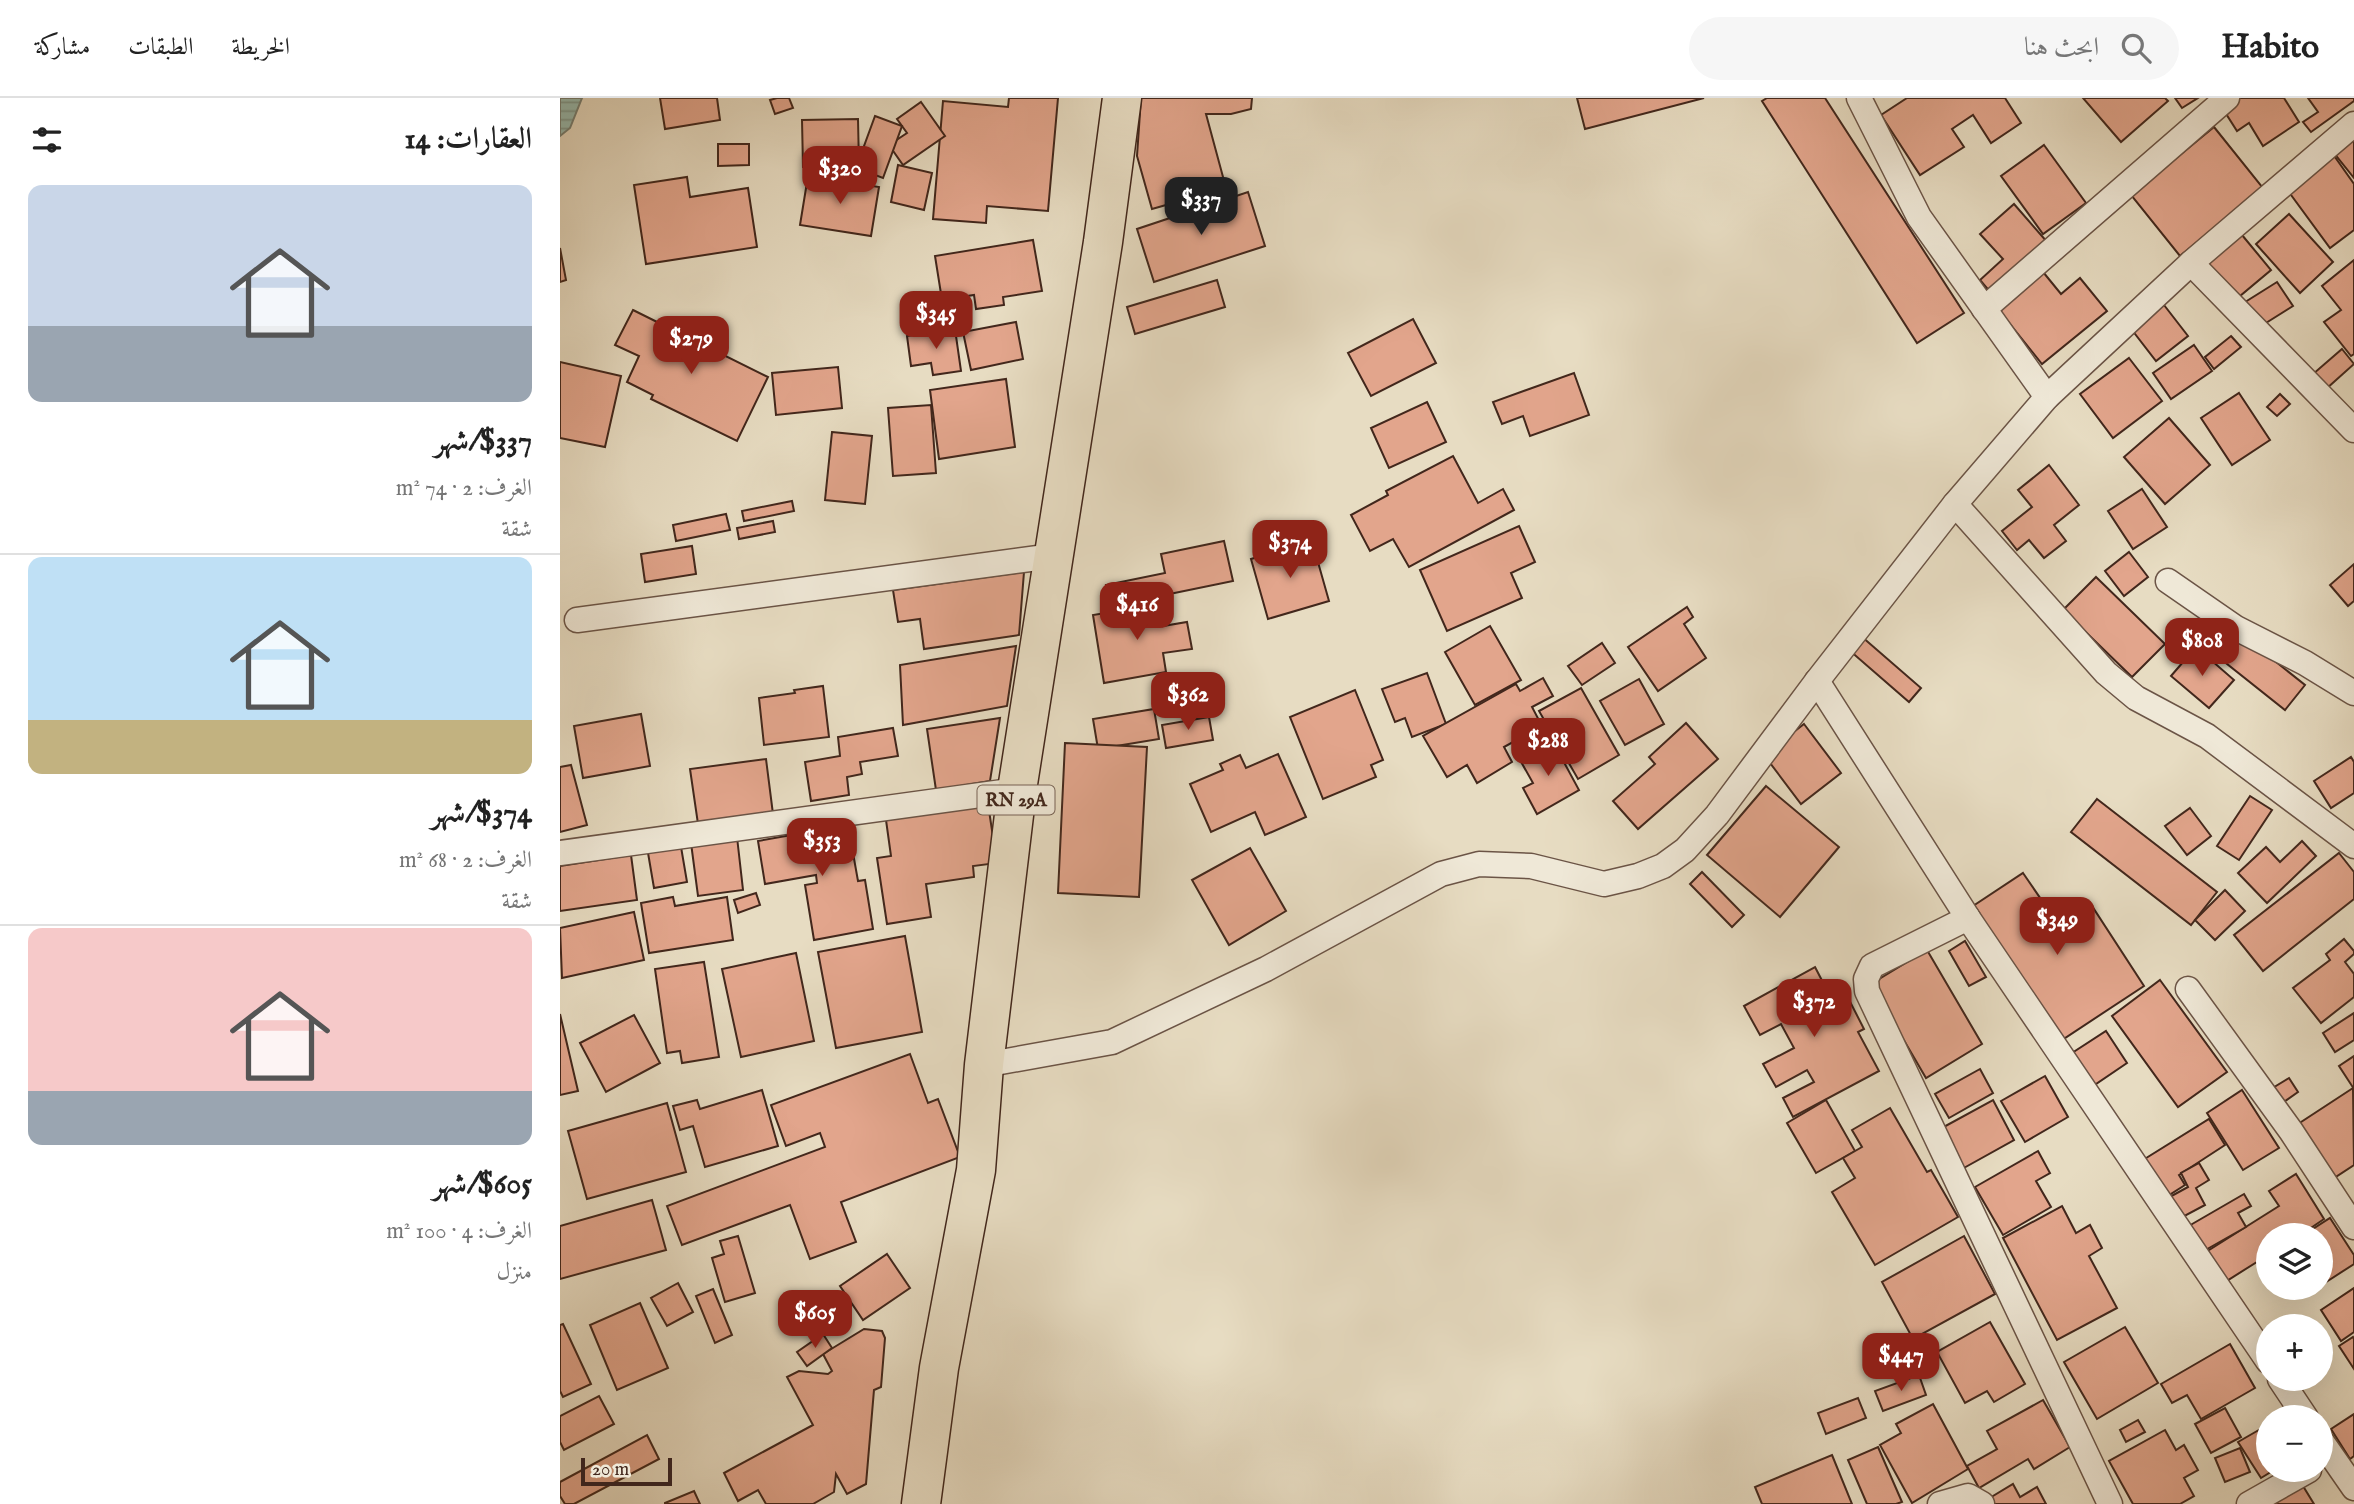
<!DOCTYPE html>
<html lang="ar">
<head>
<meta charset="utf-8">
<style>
	body { margin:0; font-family:"IM FELL English",Amiri,serif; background:#f6f6f6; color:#222; direction:rtl; height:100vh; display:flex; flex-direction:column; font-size:26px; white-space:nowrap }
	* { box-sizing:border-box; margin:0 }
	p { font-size:23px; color:#767676 }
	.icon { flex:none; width:38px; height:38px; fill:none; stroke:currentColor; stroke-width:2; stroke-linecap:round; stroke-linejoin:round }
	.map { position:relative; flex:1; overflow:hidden; direction:ltr }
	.side { display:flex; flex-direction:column; background:#fff; width:560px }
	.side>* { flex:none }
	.tools { position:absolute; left:1696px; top:1125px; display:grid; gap:14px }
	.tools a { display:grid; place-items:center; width:77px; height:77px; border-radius:50%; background:#fff; box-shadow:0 7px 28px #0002; font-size:35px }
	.scale { position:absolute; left:21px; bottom:18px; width:91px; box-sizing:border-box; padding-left:7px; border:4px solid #42271c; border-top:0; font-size:19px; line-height:24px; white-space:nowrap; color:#42271c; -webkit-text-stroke:5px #efe8d7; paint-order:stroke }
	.price { position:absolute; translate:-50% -60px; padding:0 16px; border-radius:14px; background:#8f2418; color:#fff; font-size:23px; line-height:46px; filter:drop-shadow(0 2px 4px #0008) }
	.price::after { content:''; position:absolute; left:50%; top:42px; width:21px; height:16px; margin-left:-10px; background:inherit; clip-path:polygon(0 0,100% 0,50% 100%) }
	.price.on { background:#222; color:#fff }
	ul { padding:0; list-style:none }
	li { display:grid; align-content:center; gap:14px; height:371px; padding:0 28px }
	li+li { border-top:2px solid #e0e0e0 }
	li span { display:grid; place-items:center; height:217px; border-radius:14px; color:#555 }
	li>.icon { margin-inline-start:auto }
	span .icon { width:126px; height:126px; fill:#fffc; stroke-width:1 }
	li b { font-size:30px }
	h2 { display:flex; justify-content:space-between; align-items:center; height:84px; padding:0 28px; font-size:30px }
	header { display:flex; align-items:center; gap:42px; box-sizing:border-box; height:98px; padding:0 35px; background:#fff; border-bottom:2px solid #e0e0e0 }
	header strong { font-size:33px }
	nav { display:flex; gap:38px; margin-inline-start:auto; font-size:24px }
	.search { width:490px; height:63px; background:#f6f6f6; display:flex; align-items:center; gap:18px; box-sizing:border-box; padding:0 24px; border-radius:38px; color:#767676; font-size:26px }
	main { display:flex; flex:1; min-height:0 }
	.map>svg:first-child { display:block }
</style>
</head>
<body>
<header>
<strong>Habito</strong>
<div class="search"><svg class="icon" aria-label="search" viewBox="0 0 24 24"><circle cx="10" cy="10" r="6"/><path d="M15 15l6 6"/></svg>ابحث هنا</div>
<nav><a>الخريطة</a><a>الطبقات</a><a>مشاركة</a></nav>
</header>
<main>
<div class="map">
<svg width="1794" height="1406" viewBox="0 0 1794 1406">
	<defs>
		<pattern id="water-rules" width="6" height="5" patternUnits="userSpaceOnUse" patternTransform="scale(1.75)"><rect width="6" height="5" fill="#97bcb1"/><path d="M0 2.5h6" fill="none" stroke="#7d998f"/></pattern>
	</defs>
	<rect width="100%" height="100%" fill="#e7dcc2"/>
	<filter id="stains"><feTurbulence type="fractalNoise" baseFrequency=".00286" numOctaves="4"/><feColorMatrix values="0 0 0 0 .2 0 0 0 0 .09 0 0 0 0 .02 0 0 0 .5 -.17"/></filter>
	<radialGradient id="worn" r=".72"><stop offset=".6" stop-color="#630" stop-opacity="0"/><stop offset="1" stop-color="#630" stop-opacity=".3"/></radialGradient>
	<polygon fill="url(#water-rules)" stroke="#758075" stroke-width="2" points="0,0 22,0 10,30 0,38"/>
	<g fill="#e2a58c" stroke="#42271c" stroke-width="2">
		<polygon points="100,0 157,0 160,22 105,31"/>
		<polygon points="217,0 229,0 233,10 215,16 210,2"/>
		<polygon points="449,0 498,0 488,113 427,108 426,125 373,121 383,3 448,9"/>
		<polygon points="581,0 692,0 691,11 671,16 646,16 666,90 592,111 577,58"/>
		<polygon points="1017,0 1144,0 1025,31"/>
		<polygon points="1207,0 1265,0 1404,215 1357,245 1202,3"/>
		<polygon points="1347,0 1445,0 1461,25 1431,45 1413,17 1392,31 1404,49 1360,77 1321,17"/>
		<polygon points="1523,0 1605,0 1608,3 1561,44"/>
		<polygon points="1615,0 1638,0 1622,10"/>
		<polygon points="1680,0 1724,0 1739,24 1703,48 1689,25 1677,33 1663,11"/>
		<polygon points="1748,0 1794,0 1794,3 1751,34 1743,24 1758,14"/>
		<polygon points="361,4 385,38 343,67 329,47 347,35 337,21"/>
		<polygon points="315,18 342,28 323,80 296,70"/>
		<polygon points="298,21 299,68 243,69 242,22"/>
		<polygon points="1654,29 1703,90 1620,158 1571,97"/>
		<polygon points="1794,30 1794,80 1769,49"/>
		<polygon points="158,46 189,46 189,67 158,68"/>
		<polygon points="1484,47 1526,105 1483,136 1441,78"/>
		<polygon points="1770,52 1794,86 1794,132 1770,150 1723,86"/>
		<polygon points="338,67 372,75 364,112 331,104"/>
		<polygon points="248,78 319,89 311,138 240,127"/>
		<polygon points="127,79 130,99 188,90 197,149 86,166 74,87"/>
		<polygon points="688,94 705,148 594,184 577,131"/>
		<polygon points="1454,106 1488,145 1431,195 1420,182 1443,161 1420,136"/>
		<polygon points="1729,116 1773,164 1740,195 1696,146"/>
		<polygon points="1682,137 1711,172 1674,203 1645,168"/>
		<polygon points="473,142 482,193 443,199 444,207 416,211 414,197 382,202 375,158"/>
		<polygon points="0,150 6,182 0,184"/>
		<polygon points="1794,162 1794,256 1791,258 1764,224 1781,212 1762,188"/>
		<polygon points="1479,169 1501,196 1520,180 1547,213 1482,266 1434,206"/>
		<polygon points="657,182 665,209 575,236 567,209"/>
		<polygon points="1717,184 1733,208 1698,230 1682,206"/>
		<polygon points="1604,207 1628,238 1596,263 1572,232"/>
		<polygon points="73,212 208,279 177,343 91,301 93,297 67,284 79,258 55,247"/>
		<polygon points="853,221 876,265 811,298 788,255"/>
		<polygon points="456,224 463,261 411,272 403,234"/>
		<polygon points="395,231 401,273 373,277 371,265 351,268 347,238"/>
		<polygon points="1671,238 1681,249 1654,271 1645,259"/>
		<polygon points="1634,247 1652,273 1611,301 1593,275"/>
		<polygon points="1782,251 1794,266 1766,291 1753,276"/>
		<polygon points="1569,260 1602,303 1553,340 1520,296"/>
		<polygon points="0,264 61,278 45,349 0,340"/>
		<polygon points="278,269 282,310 216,317 212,275"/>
		<polygon points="1014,275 1029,317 970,338 963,318 942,326 933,304"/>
		<polygon points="446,281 455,349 379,361 370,292"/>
		<polygon points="1679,295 1710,342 1672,367 1641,320"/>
		<polygon points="1720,296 1730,306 1717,318 1707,309"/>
		<polygon points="867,304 886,344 829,370 811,330"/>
		<polygon points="371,307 376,375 333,378 328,310"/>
		<polygon points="1609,320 1650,367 1605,406 1564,359"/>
		<polygon points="272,334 312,338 305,406 265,402"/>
		<polygon points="893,358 918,405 943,391 954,412 849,469 833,441 810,453 791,417 828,397 826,393"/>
		<polygon points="1489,367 1519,407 1494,427 1506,443 1484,460 1469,442 1457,452 1442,433 1472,409 1458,392"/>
		<polygon points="1582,391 1607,429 1573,451 1548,413"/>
		<polygon points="232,403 234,413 184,423 182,413"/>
		<polygon points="166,416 170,432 116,443 113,427"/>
		<polygon points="213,423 215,434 179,441 177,430"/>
		<polygon points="959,428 975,464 951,475 962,500 887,533 860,472"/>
		<polygon points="664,443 673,483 551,508 546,487 605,475 601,456"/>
		<polygon points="752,443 769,503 708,521 691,461"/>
		<polygon points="132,448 136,476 85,484 81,456"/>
		<polygon points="1569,454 1588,479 1564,498 1545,473"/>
		<polygon points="1794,466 1794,503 1788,508 1770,487"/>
		<polygon points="464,474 459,537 364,551 360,521 338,524 333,492"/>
		<polygon points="1536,479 1605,546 1572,579 1503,512"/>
		<polygon points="600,506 603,528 627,524 632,551 603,555 606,574 544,585 533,517"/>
		<polygon points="1127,509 1133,519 1124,526 1146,560 1098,593 1068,549"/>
		<polygon points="930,528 961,582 915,607 885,554"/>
		<polygon points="1681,536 1745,587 1725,612 1647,550 1656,537 1671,548"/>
		<polygon points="1301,538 1361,590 1349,604 1289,552"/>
		<polygon points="1042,545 1055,565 1022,587 1008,568"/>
		<polygon points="456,548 447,608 343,627 340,567"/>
		<polygon points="1636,549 1674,582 1649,610 1611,578"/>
		<polygon points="867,575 886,626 852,639 845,620 835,624 822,591"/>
		<polygon points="983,580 993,598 972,609 982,628 944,649 952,664 917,685 907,667 887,679 863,638 956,586 960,593"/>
		<polygon points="1079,581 1104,626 1065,647 1040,603"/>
		<polygon points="263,588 269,639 204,647 199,600 235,595 234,592"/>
		<polygon points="1021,590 1059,657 1018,681 979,613"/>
		<polygon points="795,592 823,662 811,667 816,679 763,701 730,619"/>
		<polygon points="594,611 599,641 538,651 533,621"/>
		<polygon points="81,616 90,668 23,680 14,628"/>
		<polygon points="649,619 653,642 606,650 602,627"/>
		<polygon points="440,620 430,683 376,692 367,631"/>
		<polygon points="1126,625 1158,661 1078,731 1053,703 1095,666 1089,659"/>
		<polygon points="1244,626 1281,675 1241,706 1204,657"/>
		<polygon points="333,630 338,658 300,664 302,676 287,679 289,697 251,703 245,664 280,658 278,639"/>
		<polygon points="993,644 1019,692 977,716 963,690 973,685 960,662"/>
		<polygon points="505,645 587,649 579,799 498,795"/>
		<polygon points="718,656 746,719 705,737 695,714 651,734 630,686 663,672 660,666 680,657 686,670"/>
		<polygon points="1791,659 1794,664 1794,695 1771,710 1754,683"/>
		<polygon points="206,661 213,716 138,726 130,671"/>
		<polygon points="11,667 27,727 0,734 0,669"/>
		<polygon points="1206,688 1279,749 1220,819 1147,757"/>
		<polygon points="1690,698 1712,712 1679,762 1657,748"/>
		<polygon points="1537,701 1657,794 1631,827 1511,734"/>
		<polygon points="428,706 437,765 413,768 414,779 366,786 371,819 327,826 317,760 331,758 326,722"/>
		<polygon points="1630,710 1651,738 1627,757 1605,728"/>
		<polygon points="288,727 298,783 305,782 313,831 254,842 245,787 257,785 256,777 205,786 198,743"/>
		<polygon points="177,739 183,792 138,798 131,745"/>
		<polygon points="120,743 127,784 94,790 87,749"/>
		<polygon points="1742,743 1756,758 1707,805 1678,775 1706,749 1720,764"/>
		<polygon points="690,750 726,813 669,847 632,782"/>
		<polygon points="1779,755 1794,774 1794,801 1703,873 1674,837"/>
		<polygon points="71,757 77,802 0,813 0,768"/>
		<polygon points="1142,774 1184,817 1172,829 1130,786"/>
		<polygon points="1463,775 1498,826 1530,805 1584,888 1499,944 1410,810"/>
		<polygon points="1665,792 1685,813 1655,842 1635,822"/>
		<polygon points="196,795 200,807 178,815 174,802"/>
		<polygon points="113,799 115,808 167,799 173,842 89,855 81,805"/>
		<polygon points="74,814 84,862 2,880 0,830"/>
		<polygon points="345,838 362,934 276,950 258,854"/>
		<polygon points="1784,841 1794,853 1794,856 1785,864 1794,876 1794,899 1761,925 1733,890 1770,862 1766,856"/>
		<polygon points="1405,843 1426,879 1409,888 1389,853"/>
		<polygon points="1367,852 1422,946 1366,980 1311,886"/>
		<polygon points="236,855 254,943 181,959 162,871"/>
		<polygon points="144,864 159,959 122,965 120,953 107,955 95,871"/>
		<polygon points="1255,869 1270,898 1283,890 1304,931 1298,934 1319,973 1233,1019 1223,1000 1254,984 1247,972 1216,989 1203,966 1234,950 1221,926 1200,937 1184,908"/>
		<polygon points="1600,882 1667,974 1618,1009 1552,918"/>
		<polygon points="1794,915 1794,942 1775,954 1763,935"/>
		<polygon points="0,916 18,993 0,997"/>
		<polygon points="74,917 100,965 46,994 20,945"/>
		<polygon points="1546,933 1567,965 1533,988 1512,955"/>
		<polygon points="350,956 368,1005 378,1001 400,1059 281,1104 296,1144 250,1161 230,1107 122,1147 107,1108 265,1049 260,1035 226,1048 211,1007"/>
		<polygon points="1794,958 1794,991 1779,968"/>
		<polygon points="1420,971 1433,995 1389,1020 1375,996"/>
		<polygon points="1485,978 1508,1019 1465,1044 1441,1003"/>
		<polygon points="1729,980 1738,994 1721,1006 1711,991"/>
		<polygon points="1793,990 1794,1067 1771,1082 1735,1028"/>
		<polygon points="202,992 218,1048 145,1069 133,1028 120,1032 113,1008 137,1002 140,1011"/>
		<polygon points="1682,992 1719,1050 1683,1072 1647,1015"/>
		<polygon points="1266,1002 1295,1053 1256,1075 1227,1025"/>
		<polygon points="1433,1002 1454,1042 1402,1071 1380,1031"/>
		<polygon points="107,1005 126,1074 27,1101 8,1033"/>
		<polygon points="1330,1010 1367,1074 1371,1072 1398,1119 1315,1167 1272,1094 1295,1080 1283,1060 1302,1049 1292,1032"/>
		<polygon points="1649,1021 1665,1047 1619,1077 1625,1087 1606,1099 1583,1062"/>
		<polygon points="1478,1053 1490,1075 1476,1083 1491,1109 1443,1137 1415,1089"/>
		<polygon points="1639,1065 1649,1082 1636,1090 1645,1107 1617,1122 1606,1101 1628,1089 1621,1075"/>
		<polygon points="1736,1076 1764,1121 1739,1138 1708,1138 1708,1157 1665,1184 1646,1154 1719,1108 1709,1093"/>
		<polygon points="1684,1096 1691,1108 1678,1115 1686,1129 1642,1154 1627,1129"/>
		<polygon points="92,1102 106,1152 0,1181 0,1128"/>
		<polygon points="1502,1108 1516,1135 1530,1127 1542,1150 1529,1158 1557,1210 1497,1242 1443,1140"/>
		<polygon points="1770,1120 1794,1157 1794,1166 1760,1188 1760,1138 1742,1138"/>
		<polygon points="178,1138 195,1195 165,1204 152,1160 164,1156 160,1143"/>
		<polygon points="1404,1138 1435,1196 1353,1241 1322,1184"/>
		<polygon points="327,1156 350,1190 303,1222 280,1188"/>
		<polygon points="118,1185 133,1214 107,1228 91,1200"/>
		<polygon points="1794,1190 1794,1234 1781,1243 1761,1212"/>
		<polygon points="153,1191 172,1237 155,1245 136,1198"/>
		<polygon points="80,1205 108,1270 57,1292 30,1227"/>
		<polygon points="1430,1224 1465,1286 1434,1304 1427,1293 1405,1305 1377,1254"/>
		<polygon points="3,1226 31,1286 3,1299 0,1293 0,1227"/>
		<polygon points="1565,1229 1598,1285 1537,1321 1504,1264"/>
		<polygon points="304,1231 322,1233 325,1240 321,1289 314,1292 306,1386 287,1396 276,1376 274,1394 253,1406 206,1406 198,1392 178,1403 164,1375 253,1327 227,1279 239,1273 268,1276 272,1273 263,1256"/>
		<polygon points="263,1236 272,1250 247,1268 237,1254"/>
		<polygon points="1793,1239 1794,1241 1794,1271 1779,1248"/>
		<polygon points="1670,1246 1695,1290 1641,1321 1627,1297 1612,1305 1601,1286"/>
		<polygon points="1359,1277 1366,1297 1323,1313 1315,1293"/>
		<polygon points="39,1298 54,1326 4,1352 0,1344 0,1318"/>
		<polygon points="1298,1300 1306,1320 1266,1336 1258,1315"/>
		<polygon points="1483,1302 1510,1349 1474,1371 1468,1361 1419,1390 1407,1368 1437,1351 1427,1333"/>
		<polygon points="1373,1306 1408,1371 1352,1405 1320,1347 1341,1335 1336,1326"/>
		<polygon points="1665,1310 1681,1339 1651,1355 1635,1326"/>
		<polygon points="1794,1316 1794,1358 1790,1361 1771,1331"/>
		<polygon points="1578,1322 1585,1334 1566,1344 1560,1332"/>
		<polygon points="1704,1329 1708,1336 1708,1372 1714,1372 1701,1380 1678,1344"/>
		<polygon points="1605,1332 1616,1352 1624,1347 1638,1372 1624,1380 1634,1398 1620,1406 1573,1406 1549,1363"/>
		<polygon points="87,1337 99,1361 14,1406 5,1406 0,1398 0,1384"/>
		<polygon points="1318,1349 1342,1404 1336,1406 1307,1406 1288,1362"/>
		<polygon points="1680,1350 1690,1374 1665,1384 1655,1360"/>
		<polygon points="1272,1357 1292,1406 1202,1406 1195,1389"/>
		<polygon points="1453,1386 1460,1399 1477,1389 1486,1406 1431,1406 1428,1401"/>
		<polygon points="1743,1388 1754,1406 1711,1406"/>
		<polygon points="134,1393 140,1406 105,1406 105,1405"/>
	</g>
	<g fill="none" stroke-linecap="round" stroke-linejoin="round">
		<g stroke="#6b5446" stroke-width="27">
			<g id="minor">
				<polyline points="1299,0 1359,119 1487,299"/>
				<polyline points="1631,165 1794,332"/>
				<polyline points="1424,211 1667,0"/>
				<polyline points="1395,406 1546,575 1576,600 1647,638 1794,748"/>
				<polyline points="1608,483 1676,530 1745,565 1794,595"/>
				<polyline points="17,522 493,458"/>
				<polyline points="1257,583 1408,820 1708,1263"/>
				<polyline points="0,755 457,692"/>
				<polyline points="1408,820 1312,868 1306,881 1307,893 1550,1406"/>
				<polyline points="1628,891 1731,1033 1794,1129"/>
				<polyline points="424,967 552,944 706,871 881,776 919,766 971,768 1044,786 1078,778 1103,768 1125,752 1157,717 1257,583 1395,406 1487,299 1631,165 1794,26"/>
				<polyline points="1720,1281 1746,1320"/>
				<polyline points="1760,1341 1794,1390"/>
				<polyline points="1380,1406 1408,1398 1422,1406"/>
				<polyline points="1689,1406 1749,1372"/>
			</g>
		</g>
		<g stroke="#42271c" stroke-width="41">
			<polyline id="primary" points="361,1406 379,1270 416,1072 424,967 457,692 543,144 562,0"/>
		</g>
		<use href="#minor" stroke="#efe8d7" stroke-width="24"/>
		<use href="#primary" stroke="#e7dcc2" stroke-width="38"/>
	</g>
	<g text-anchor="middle" stroke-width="7" stroke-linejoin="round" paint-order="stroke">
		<rect fill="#efe8d7" stroke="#766154" stroke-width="2" x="417.5" y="687.5" width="77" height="29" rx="5"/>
		<g font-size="18" font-weight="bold" fill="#42271c">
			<text x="456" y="708">RN 29A</text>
		</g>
	</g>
	<rect width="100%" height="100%" filter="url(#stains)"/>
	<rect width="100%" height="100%" fill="url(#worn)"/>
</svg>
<div class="tools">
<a><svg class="icon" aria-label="layers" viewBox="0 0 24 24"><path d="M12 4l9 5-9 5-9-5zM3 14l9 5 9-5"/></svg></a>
<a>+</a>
<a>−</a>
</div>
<div class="scale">20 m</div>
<b class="price" style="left:280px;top:108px">$320</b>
<b class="price on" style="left:641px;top:139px">$337</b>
<b class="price" style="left:376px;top:253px">$345</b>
<b class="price" style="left:131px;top:278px">$279</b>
<b class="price" style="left:730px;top:482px">$374</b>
<b class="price" style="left:577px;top:544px">$416</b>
<b class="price" style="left:1642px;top:580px">$808</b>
<b class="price" style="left:628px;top:634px">$362</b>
<b class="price" style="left:988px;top:680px">$288</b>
<b class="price" style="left:262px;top:780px">$353</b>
<b class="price" style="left:1497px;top:859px">$349</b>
<b class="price" style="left:1254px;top:941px">$372</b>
<b class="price" style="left:255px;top:1252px">$605</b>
<b class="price" style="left:1341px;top:1295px">$447</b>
</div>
<section class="side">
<h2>العقارات: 14<svg class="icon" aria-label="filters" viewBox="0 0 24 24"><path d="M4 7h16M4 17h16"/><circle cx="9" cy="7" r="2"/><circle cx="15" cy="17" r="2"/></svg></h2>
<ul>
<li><span style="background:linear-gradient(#c9d6e8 65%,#9aa5b1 0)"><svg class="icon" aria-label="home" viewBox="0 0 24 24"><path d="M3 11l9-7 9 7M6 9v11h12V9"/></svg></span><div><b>$337/شهر</b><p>الغرف: 2 · 74 m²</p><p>شقة</p></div></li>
<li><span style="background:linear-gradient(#bfe0f5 75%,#c2b280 0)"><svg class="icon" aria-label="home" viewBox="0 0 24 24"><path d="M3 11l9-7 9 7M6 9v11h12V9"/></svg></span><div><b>$374/شهر</b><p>الغرف: 2 · 68 m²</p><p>شقة</p></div></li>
<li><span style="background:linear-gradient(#f6c9c9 75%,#9aa5b1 0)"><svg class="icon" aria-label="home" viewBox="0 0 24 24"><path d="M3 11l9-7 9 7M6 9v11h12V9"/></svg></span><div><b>$605/شهر</b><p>الغرف: 4 · 100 m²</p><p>منزل</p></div></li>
</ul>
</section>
</main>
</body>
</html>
